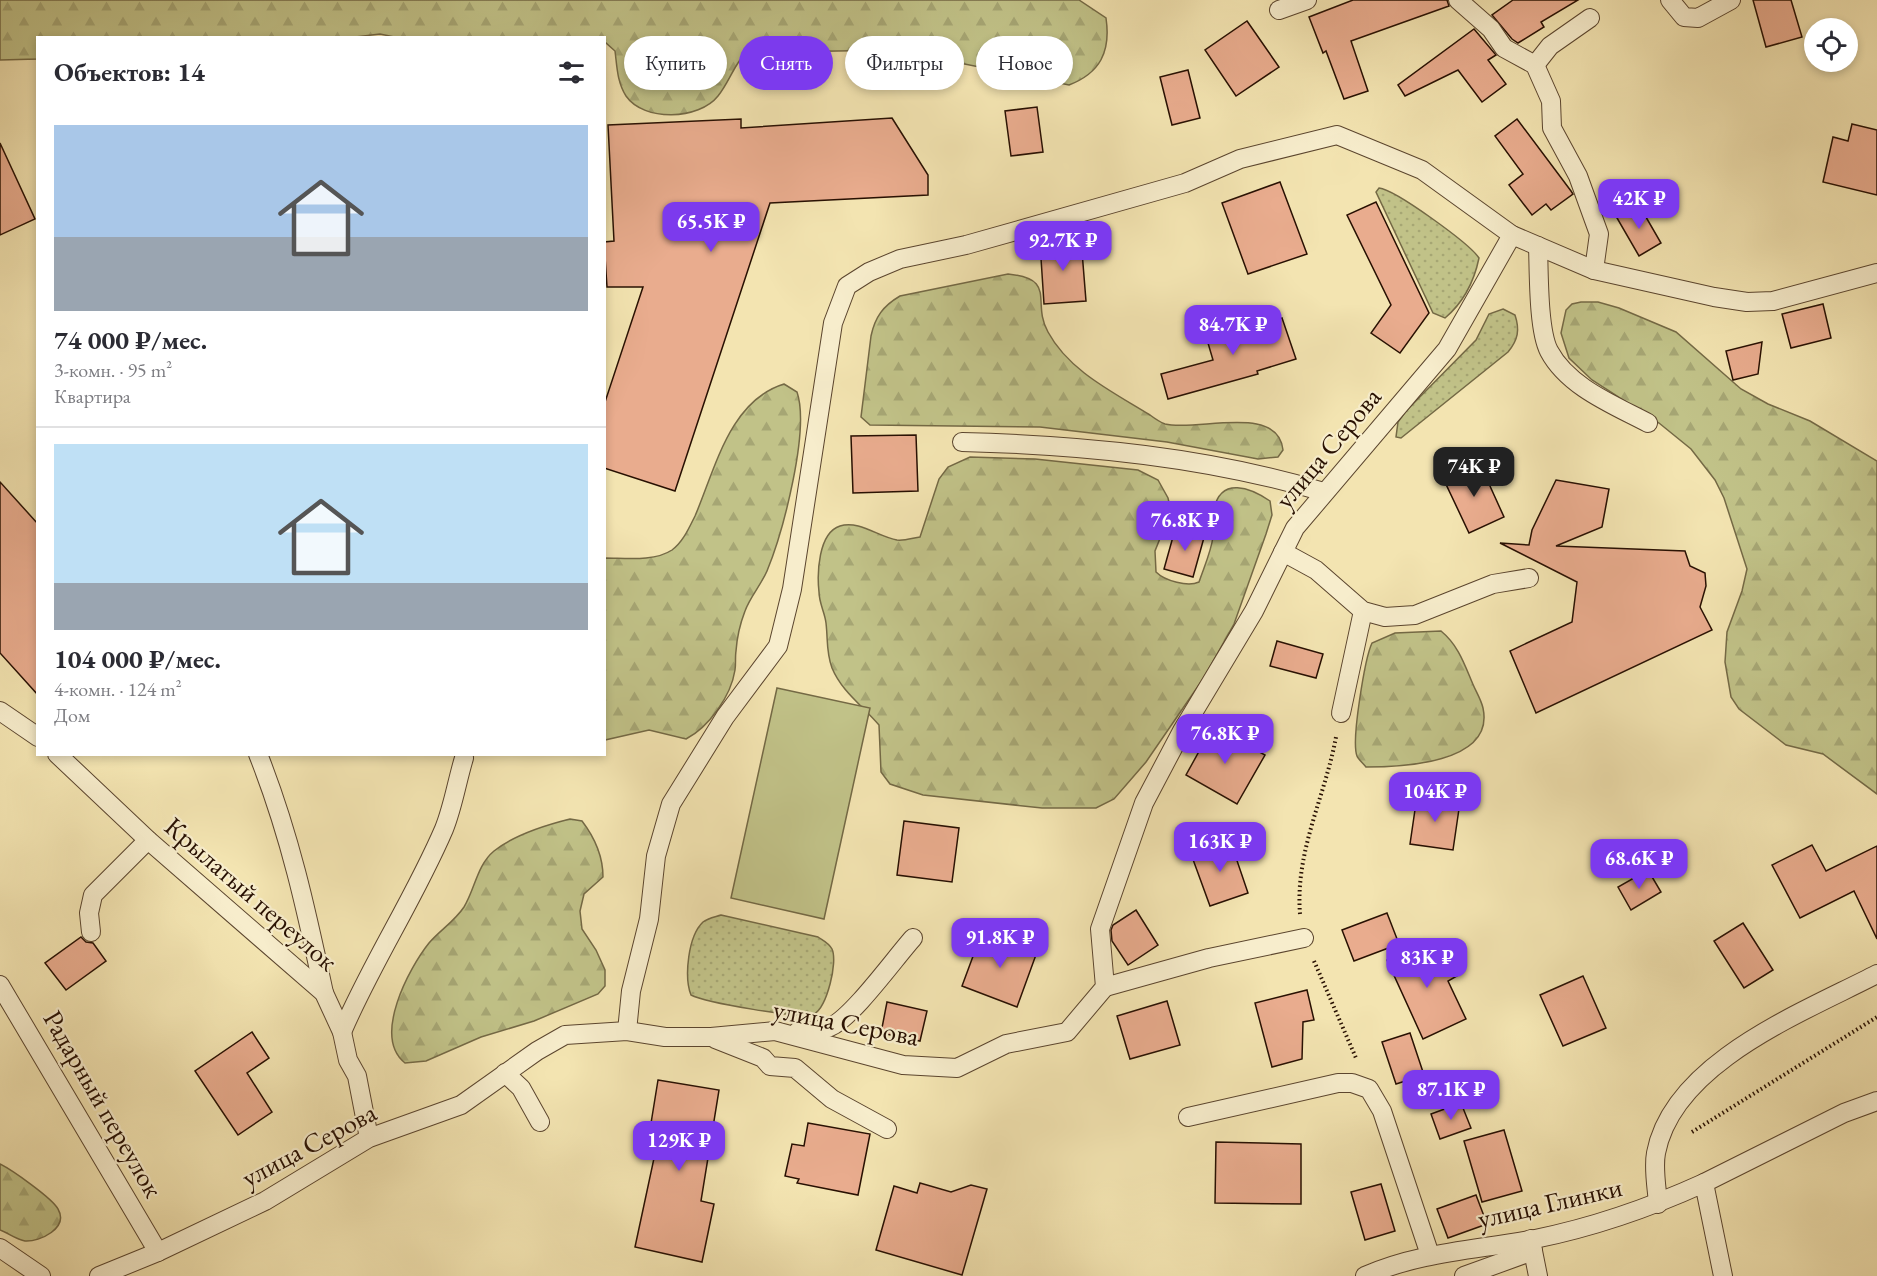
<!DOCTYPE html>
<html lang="ru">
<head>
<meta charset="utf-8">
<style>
	body { margin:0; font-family:"EB Garamond",serif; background:#f7f7f7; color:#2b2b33; height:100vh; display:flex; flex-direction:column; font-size:22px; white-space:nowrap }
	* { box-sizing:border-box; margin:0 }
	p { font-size:20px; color:#7c7c81 }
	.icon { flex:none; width:33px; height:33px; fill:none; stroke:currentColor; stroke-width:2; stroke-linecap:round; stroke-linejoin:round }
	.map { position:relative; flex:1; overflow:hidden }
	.sheet { position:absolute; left:36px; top:36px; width:570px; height:720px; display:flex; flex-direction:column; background:#fff; border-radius:0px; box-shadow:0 3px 9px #0003 }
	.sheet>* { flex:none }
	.top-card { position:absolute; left:624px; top:36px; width:570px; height:54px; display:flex; gap:12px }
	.fabs { position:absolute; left:1804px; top:18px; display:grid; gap:12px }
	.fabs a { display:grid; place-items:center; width:54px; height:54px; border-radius:50%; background:#fff; box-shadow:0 3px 9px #0003; font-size:30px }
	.price { position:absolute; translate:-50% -51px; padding:0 14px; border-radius:12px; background:#7c3aed; color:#fff; font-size:20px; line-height:39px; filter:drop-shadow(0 2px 3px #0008) }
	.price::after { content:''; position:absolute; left:50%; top:36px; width:18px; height:14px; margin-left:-9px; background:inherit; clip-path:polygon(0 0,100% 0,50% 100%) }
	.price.active { background:#222; color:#fff }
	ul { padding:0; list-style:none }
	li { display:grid; align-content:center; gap:12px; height:318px; padding:0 18px }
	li+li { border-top:2px solid #e1e1e2 }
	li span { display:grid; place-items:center; height:186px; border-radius:0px; color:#555 }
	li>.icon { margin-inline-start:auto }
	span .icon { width:108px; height:108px; fill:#fffc; stroke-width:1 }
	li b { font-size:26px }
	h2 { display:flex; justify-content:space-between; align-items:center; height:72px; padding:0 18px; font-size:26px }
	.chip { padding:0 21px; border-radius:27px; background:#fff; box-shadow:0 3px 9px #0003; font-size:21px; line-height:54px }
	.chip.active { background:#7c3aed; color:#fff }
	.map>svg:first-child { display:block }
</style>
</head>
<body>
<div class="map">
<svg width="1877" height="1276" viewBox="0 0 1877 1276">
	<defs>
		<pattern id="grass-dots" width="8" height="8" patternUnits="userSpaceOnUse" patternTransform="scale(1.5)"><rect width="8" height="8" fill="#c1c288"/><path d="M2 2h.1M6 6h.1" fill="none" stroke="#a6a674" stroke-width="1.8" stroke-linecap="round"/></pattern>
		<pattern id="forest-firs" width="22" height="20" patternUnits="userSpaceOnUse" patternTransform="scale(1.5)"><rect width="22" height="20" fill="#c1c288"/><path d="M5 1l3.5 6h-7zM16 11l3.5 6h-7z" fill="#a6a674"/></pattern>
	</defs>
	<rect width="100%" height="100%" fill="#f3e4b1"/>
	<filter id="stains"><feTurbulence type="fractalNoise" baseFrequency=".00333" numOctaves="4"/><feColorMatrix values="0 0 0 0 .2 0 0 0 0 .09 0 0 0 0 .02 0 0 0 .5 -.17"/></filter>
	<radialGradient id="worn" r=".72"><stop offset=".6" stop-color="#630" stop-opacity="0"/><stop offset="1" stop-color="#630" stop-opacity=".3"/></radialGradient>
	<g fill="url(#grass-dots)" stroke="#746945" stroke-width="1.5">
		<path d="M1379,188C1396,190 1470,244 1479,258C1474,282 1464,302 1445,318L1433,313L1376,192Z"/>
		<path d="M1503,309L1515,315C1520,330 1518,340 1508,352L1401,438L1396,437L1398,422L1406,411L1476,340L1489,314Z"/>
		<path d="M721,915L818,937C824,941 829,943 832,949C838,962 827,1007 814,1014C803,1020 704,1002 691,995C684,977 688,936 703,922C708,918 715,917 721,915Z"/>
	</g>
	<g fill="url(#forest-firs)" stroke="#746945" stroke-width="1.5">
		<path d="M0,0H1079L1106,18C1111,52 1100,73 1069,85L895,50L779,52L740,60C732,71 727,85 718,96C699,120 644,122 626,96C617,82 617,66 615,51L605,42L604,38H399L380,34L347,38H38L37,59L0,60Z"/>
		<path d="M1008,274C1058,279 1031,302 1048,332C1069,371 1113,392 1150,415C1154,418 1160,422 1165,424C1197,432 1278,403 1283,450L1278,457L1258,459L1167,442L1040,427L870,425L861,417L871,336C875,317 883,306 900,296Z"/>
		<polygon points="1581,302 1598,302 1619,308 1676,332 1741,389 1768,404 1810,421 1877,461 1877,794 1823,754 1786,745 1739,709 1731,697 1725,662 1727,632 1742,591 1747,569 1724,498 1715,480 1691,449 1659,423 1592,380 1569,358 1561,333 1566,310 1572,304"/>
		<path d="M784,384L797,392C810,430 783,532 767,571C761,585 750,597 745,611C740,624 737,637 736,651C735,657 736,664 735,670C731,696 709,727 686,739L649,730L605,740V558C625,558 654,562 672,550C683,542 689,528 695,516C715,470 729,401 784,384Z"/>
		<path d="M970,457L1035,459L1138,470L1158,480L1168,498L1171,511L1155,551L1156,572C1165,581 1188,587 1199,582C1204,567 1211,552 1213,537C1214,528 1212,518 1214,509C1221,476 1251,488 1270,501L1272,515L1266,534L1234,624L1203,679L1146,762L1114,799L1096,808H1042L923,795L890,784L881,772L879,725C863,706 842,692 832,668C826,652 828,640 826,623C825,613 819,603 819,592C817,574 818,533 840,526C859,520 879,537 897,540C904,541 913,538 920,537L939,479L948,467Z"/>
		<path d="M1441,631C1458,645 1464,663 1472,682C1475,690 1481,699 1483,708C1495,764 1400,767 1366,767C1364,764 1358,759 1357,756C1351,741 1365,658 1372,643L1395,633Z"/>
		<path d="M570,819L582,821C595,838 603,856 603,877L584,894L580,911L582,929L596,950L605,970V986L598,994L534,1021L481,1037L426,1061L405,1063C372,1037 409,968 429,943C440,930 454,922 464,907C475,889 477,865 494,851C514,835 546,825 570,819Z"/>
		<path d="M0,1164C12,1170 52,1198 58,1209C69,1228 40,1242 25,1241C17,1240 8,1233 0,1230Z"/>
	</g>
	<polygon fill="#c1c288" stroke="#746945" stroke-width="1.5" points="777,688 870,708 824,919 731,898"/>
	<g fill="#e9ac8e" stroke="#281002" stroke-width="1.5">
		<polygon points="1353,0 1447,0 1449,6 1351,41 1368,91 1344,99 1326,51 1323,53 1309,17"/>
		<polygon points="1513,0 1578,0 1541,22 1544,27 1518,43 1512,39 1492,15"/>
		<polygon points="1753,0 1791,0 1802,37 1766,47"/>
		<polygon points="1247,21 1279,67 1236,96 1205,50"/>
		<polygon points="1474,29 1496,55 1488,60 1506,84 1482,102 1458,70 1405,96 1398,85"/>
		<polygon points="1188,70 1200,118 1172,125 1160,77"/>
		<polygon points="1037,107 1043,152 1011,156 1005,111"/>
		<polygon points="892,118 928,175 928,195 770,203 675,491 604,468 604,405 643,287 607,287 604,242 614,241 608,125 741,119 741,128"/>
		<polygon points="1517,119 1571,191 1573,194 1551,210 1546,204 1532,215 1509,185 1523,174 1495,136"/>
		<polygon points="1852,124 1877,130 1877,195 1823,182 1833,137 1848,141"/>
		<polygon points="0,143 35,219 0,235"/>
		<polygon points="1280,182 1307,254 1248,274 1222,203"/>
		<polygon points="1376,202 1429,313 1400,353 1371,333 1391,305 1347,215"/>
		<polygon points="1639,205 1661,243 1639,256 1617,218"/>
		<polygon points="1081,239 1086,301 1044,304 1040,243"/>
		<polygon points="1823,304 1831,338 1791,348 1782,314"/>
		<polygon points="1241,316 1245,330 1282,318 1296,359 1257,371 1258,374 1168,399 1161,374 1213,360 1203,326"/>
		<polygon points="1762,342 1758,374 1733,380 1726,351"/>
		<polygon points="916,435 918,491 853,493 851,436"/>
		<polygon points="1480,464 1504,517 1469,533 1444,480"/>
		<polygon points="1556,480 1609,489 1602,527 1556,546 1685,551 1690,566 1705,573 1706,586 1700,607 1712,630 1536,713 1510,651 1572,622 1577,582 1500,543 1529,545 1532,530"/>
		<polygon points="0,482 38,524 38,695 0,653"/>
		<polygon points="1176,526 1205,534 1193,577 1164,569"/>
		<polygon points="1277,641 1323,654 1316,678 1270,666"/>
		<polygon points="1213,726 1265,755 1237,804 1186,775"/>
		<polygon points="1417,796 1460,802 1453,850 1410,844"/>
		<polygon points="904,821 959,828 952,882 897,875"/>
		<polygon points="1230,840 1248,893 1210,906 1191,854"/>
		<polygon points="1812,845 1826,871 1877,846 1877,939 1854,891 1800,918 1772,865"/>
		<polygon points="1648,870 1661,892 1631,910 1618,887"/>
		<polygon points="1136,910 1158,945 1128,965 1112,941 1111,930 1113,925"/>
		<polygon points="1387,913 1399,944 1354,961 1342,930"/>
		<polygon points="1743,923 1773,970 1744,988 1714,941"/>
		<polygon points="982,932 1037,952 1017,1007 962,986"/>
		<polygon points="81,937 86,942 93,943 106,961 66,990 45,963"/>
		<polygon points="1425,942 1433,960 1447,954 1457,976 1448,981 1466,1019 1423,1039 1387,960"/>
		<polygon points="1583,976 1606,1028 1563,1046 1540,995"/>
		<polygon points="1307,990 1314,1020 1303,1022 1302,1059 1272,1067 1255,1003"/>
		<polygon points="1167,1001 1180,1045 1130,1059 1117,1016"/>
		<polygon points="887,1002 927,1011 920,1041 881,1033"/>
		<polygon points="252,1032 269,1058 247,1073 272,1112 238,1135 195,1071"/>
		<polygon points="1410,1033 1424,1075 1396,1084 1382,1042"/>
		<polygon points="658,1080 719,1090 701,1201 714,1204 702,1262 635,1247 656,1149 647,1148"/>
		<polygon points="1461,1103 1471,1128 1440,1139 1431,1114"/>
		<polygon points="808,1123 870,1134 858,1195 797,1183 799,1179 785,1176 792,1144 804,1146"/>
		<polygon points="1504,1130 1522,1191 1482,1202 1464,1141"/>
		<polygon points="1216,1142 1301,1144 1301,1204 1215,1203"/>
		<polygon points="920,1183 951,1192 971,1185 987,1189 962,1275 876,1250 894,1186 917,1193"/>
		<polygon points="1381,1184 1395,1231 1365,1240 1351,1192"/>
		<polygon points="1476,1195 1487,1224 1448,1238 1437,1209"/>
	</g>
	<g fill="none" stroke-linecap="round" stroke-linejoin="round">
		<g stroke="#5b452e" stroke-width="20">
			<g id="lane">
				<polyline points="1458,0 1491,29 1504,48 1535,65 1551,101 1552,128 1578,176 1599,234 1594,270"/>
				<polyline points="1670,0 1684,17 1698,18 1731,0"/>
				<polyline points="1279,10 1307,0"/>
				<polyline points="1535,65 1550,46 1590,18"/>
				<path d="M1538,246C1539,272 1538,330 1549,351C1568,387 1614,405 1648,423"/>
				<path d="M962,442C1083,445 1207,457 1324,492"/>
				<polyline points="1283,552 1316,570 1363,611 1385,617 1415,615 1493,584 1529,578"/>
				<polyline points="0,711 38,737"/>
				<polyline points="1341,713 1363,611"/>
				<polyline points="57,754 148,840 324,993 342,1032 348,1060 357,1076 369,1138"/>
				<path d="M258,754C290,835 306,909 324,993"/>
				<polyline points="91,932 89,913 93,895 148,840"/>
				<polyline points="0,985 158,1252"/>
				<polyline points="1105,987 1209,958 1304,938"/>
				<polyline points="627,1031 631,991 649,919 656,856 671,804 725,717 778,646 792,589 833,323 847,286 869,272 900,259 966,245 1185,183 1240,159 1337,135 1422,170 1512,235 1594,270 1714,297 1747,302 1773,301 1877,273"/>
				<path d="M798,1031C809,1031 819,1032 830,1027C852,1018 895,958 913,938"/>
				<path d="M342,1032C372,962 414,899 444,829C453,807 457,781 464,758"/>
				<polyline points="715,1039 763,1058 770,1066 795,1068 832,1099 887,1129"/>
				<polyline points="505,1073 521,1088 540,1122"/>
				<polyline points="1188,1117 1338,1083 1352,1083 1369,1089 1382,1111 1430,1255"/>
				<polyline points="1704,1183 1844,1113 1877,1101"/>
				<path d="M1658,1204C1657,1188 1653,1169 1656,1153C1673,1062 1804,1012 1877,974"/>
				<polyline points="0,1248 41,1276"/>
				<polyline points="1533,1251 1538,1276"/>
				<polyline points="99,1276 158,1252 265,1201 369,1138 461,1105 537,1051 565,1035 627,1031 665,1037 711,1037 775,1031 903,1065 957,1068 1006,1044 1067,1032 1105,987 1100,929 1144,803 1182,731 1254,611 1295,528 1447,349 1512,235"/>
				<path d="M1365,1276C1419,1252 1477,1250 1535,1239C1594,1227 1649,1208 1704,1183L1723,1276"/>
				<polyline points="1464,1276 1533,1251 1531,1239"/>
			</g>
		</g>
		<g stroke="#281002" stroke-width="4" stroke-dasharray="1.5 3" stroke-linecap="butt">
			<path d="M1300,914C1295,851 1325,797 1336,737"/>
			<polyline points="1314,961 1356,1058"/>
			<polyline points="1692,1132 1877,1017"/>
		</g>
		<use href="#lane" stroke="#f7edcc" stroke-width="18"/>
	</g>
	<g text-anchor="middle" stroke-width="4.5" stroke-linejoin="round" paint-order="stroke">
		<g font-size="27" fill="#281002" stroke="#f7edcc">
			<text transform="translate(1328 448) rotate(-50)" y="9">улица Серова</text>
			<text transform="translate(251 894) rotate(41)" y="9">Крылатый переулок</text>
			<text transform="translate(846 1023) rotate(11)" y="9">улица Серова</text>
			<text transform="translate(103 1104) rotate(60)" y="9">Радарный переулок</text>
			<text transform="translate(309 1145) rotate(-28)" y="9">улица Серова</text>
			<text transform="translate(1550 1203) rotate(-13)" y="9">улица Глинки</text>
		</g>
	</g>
	<rect width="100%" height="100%" filter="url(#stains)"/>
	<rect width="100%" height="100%" fill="url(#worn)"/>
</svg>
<div class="fabs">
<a><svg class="icon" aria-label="locate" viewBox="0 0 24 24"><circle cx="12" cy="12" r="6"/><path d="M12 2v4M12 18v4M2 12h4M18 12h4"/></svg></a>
</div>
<b class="price" style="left:1639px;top:230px">42K ₽</b>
<b class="price" style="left:711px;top:253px">65.5K ₽</b>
<b class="price" style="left:1063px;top:272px">92.7K ₽</b>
<b class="price" style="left:1233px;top:356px">84.7K ₽</b>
<b class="price active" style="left:1474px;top:498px">74K ₽</b>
<b class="price" style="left:1185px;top:552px">76.8K ₽</b>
<b class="price" style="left:1225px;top:765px">76.8K ₽</b>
<b class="price" style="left:1435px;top:823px">104K ₽</b>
<b class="price" style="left:1220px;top:873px">163K ₽</b>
<b class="price" style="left:1639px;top:890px">68.6K ₽</b>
<b class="price" style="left:1000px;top:969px">91.8K ₽</b>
<b class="price" style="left:1427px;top:989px">83K ₽</b>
<b class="price" style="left:1451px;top:1121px">87.1K ₽</b>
<b class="price" style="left:679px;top:1172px">129K ₽</b>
<div class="top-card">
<a class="chip">Купить</a>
<a class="chip active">Снять</a>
<a class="chip">Фильтры</a>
<a class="chip">Новое</a>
</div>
<section class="sheet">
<h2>Объектов: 14<svg class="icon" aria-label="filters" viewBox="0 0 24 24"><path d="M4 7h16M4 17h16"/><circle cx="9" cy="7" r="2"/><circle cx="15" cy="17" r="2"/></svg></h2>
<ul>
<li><span style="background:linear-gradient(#a9c7e8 60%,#9aa5b1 0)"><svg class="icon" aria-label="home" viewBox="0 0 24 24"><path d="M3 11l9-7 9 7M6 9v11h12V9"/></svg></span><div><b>74 000 ₽/мес.</b><p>3-комн. · 95 m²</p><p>Квартира</p></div></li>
<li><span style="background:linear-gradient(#bfe0f5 75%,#9aa5b1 0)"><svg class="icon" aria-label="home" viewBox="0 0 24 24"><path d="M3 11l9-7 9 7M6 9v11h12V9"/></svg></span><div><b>104 000 ₽/мес.</b><p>4-комн. · 124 m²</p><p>Дом</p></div></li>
</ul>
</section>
</div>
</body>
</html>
